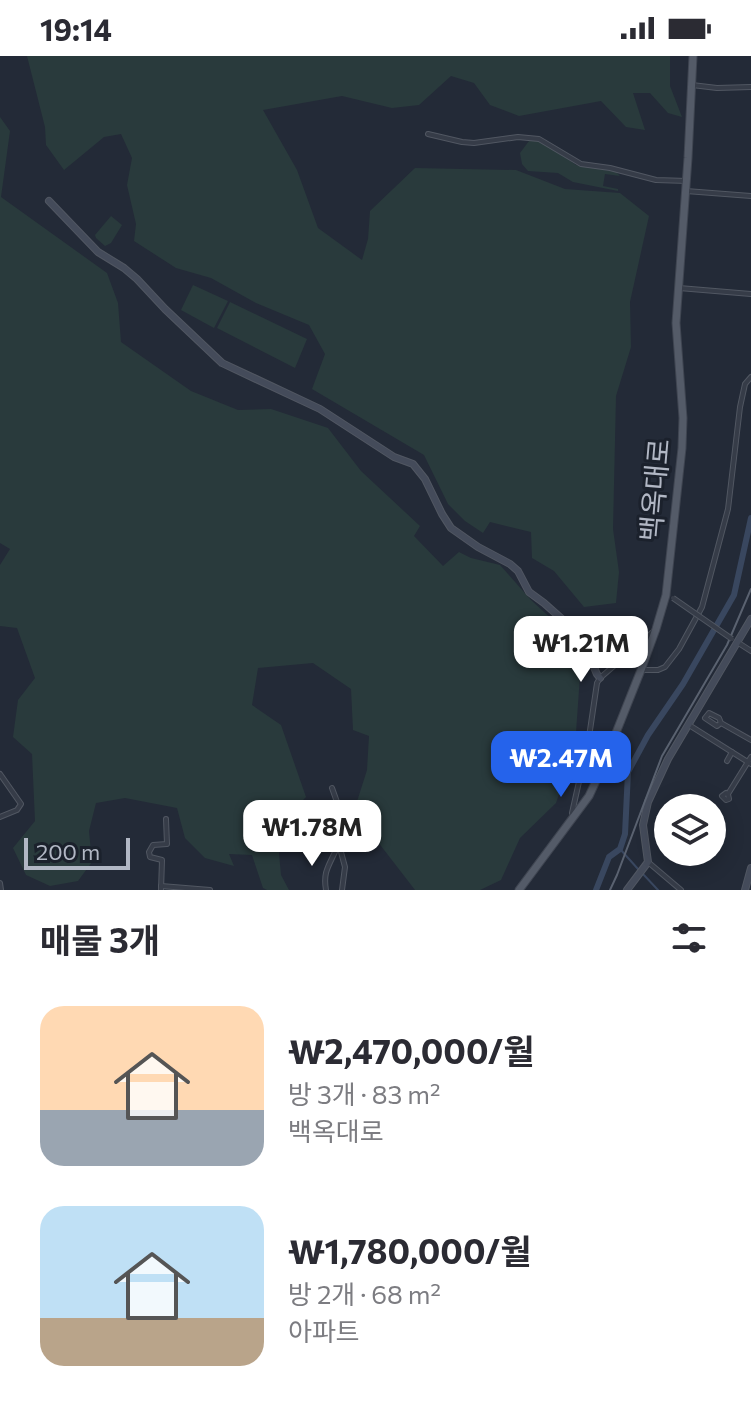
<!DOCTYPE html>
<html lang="ko">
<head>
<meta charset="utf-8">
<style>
	body { margin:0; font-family:Commissioner,"Noto Sans KR",sans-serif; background:#f7f7f7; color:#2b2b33; height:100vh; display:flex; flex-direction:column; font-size:30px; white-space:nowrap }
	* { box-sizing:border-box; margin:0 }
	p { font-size:26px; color:#7c7c81 }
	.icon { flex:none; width:44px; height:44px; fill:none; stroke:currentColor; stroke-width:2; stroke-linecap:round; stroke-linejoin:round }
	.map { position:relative; height:834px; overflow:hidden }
	.side { display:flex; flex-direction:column; background:#fff; flex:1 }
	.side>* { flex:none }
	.controls { position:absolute; left:654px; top:738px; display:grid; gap:16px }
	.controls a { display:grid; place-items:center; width:72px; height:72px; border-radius:50%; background:#fff; box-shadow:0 4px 20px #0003; font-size:40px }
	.scale { position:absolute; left:24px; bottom:20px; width:106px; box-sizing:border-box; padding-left:8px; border:4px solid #b1b7c4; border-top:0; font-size:22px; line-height:28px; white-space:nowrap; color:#b1b7c4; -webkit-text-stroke:6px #1b212c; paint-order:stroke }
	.price { position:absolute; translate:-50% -68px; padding:0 18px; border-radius:16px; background:#fff; color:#222; font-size:26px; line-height:52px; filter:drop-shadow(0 2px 4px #0008) }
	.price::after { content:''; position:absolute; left:50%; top:48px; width:24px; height:18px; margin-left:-12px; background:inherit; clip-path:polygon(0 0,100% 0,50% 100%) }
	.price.active { background:#2563eb; color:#fff }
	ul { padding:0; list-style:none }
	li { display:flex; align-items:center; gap:24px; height:200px; padding:0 40px }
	li span { display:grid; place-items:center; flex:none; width:224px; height:160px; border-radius:24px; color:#555 }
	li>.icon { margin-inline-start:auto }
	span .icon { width:96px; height:96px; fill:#fffc; stroke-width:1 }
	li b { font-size:34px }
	h2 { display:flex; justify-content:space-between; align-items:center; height:96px; padding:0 40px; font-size:34px }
	.status { display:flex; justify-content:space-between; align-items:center; height:56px; padding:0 40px; background:#fff; direction:ltr }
	.status svg { height:22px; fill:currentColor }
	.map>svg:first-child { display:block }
</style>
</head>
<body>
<div class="status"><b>19:14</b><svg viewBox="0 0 49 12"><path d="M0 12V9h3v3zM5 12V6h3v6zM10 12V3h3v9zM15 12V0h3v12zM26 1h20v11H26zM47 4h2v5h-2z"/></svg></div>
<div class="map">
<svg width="751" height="834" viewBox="0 0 751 834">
	<rect width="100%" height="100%" fill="#232a37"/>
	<g fill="#293a3c">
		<polygon points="27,0 670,0 670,30 682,61 668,57 650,37 633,37 645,74 626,71 601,45 519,60 490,49 474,27 451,20 419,49 392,52 342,40 263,54 297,114 318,172 362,204 368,183 370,155 415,112 516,114 565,133 620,137 649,160 630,246 631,291 616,340 613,473 619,516 616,547 584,551 554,515 532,502 531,476 490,466 483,477 465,465 448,448 424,399 312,333 325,298 309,269 256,247 211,222 176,212 134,185 136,168 127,129 132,102 121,78 104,81 64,114 46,89 45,71"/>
		<polygon points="0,61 10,75 1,141 107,217 118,247 121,286 191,335 238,354 271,353 328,372 361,415 420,470 414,480 443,510 459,496 471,502 500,509 531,544 582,591 575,691 556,747 520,782 501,824 480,834 415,834 354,755 367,714 369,680 353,674 351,633 313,607 258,612 252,649 281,669 306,741 292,755 283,774 279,798 281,819 289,834 267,834 263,832 252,799 229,798 234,810 205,802 185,782 177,752 125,742 96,747 89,775 92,806 78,825 50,830 26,819 13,792 35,765 32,698 13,681 18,644 35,622 17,572 0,570 0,509 10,493 0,487"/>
		<polygon points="536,84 558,96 576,109 616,116 620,120 605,118 603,130 618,133 618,135 573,126 558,117 528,115 522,108 520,97 529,85"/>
		<polygon points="111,160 122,169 111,187 105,190 96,182 95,179"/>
		<polygon points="193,229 228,245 214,272 181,254"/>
		<polygon points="230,246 307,283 295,312 217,272"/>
	</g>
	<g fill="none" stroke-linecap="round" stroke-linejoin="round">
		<g stroke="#39475f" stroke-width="2">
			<polyline points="620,793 638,813"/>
			<polyline points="642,817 658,834"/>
		</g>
		<polyline stroke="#39475f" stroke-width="6" points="596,834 609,801 620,793 625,778 628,716 648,679 683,628 734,539 751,462"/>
		<g stroke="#515762" stroke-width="6">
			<g id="street">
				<polyline points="692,29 717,32 751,31"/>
				<polyline points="428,78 462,86 474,87 518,81 539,83 581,108 610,112 656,124 687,125"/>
				<polyline points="686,135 751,140"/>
				<polyline points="679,232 751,238"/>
				<polyline points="737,586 751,595"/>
				<polyline points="641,614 658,614 665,611 679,593 702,551 728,453 740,351 745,328 751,321"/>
				<polyline points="721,667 717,670 705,662 709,657 719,662 721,667 751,684"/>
				<polyline points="689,669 751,708"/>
				<polyline points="727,705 732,696"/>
				<polyline points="0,718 21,748 17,754 0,761"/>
				<polyline points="332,732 342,760 343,783 341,796 345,811 342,834"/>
				<polyline points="726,737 722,740 726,744 729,743 728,738 751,701"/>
				<polyline points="572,757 589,681 597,627 600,622 654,575"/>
				<polyline points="648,806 681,834"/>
				<polyline points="0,827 1,834"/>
				<polyline points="161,830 210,834"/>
				<polyline points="161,834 162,804 150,801 149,796 153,789 167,788 166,763"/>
				<path d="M326,834C323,817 328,811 335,796L331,789L327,763L329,760H342"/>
			</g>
		</g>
		<g stroke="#515762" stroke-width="8">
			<g id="secondary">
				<path d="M49,145L98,196L124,212L137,223L165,253L222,307L320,353L394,401L413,408L425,423L442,458L451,472L478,491L510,508L518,515L529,536L544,547L590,588C596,600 590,612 600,622"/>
				<polyline points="627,834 648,806 643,769 648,746 668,703 751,563"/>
				<polyline points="745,834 751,812"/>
			</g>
		</g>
		<g stroke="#3f4551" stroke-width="9">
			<polyline id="primary" points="519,834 589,740 602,712 641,614 656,573 666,539 682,392 683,362 676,267 688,102 693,0"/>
		</g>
		<use href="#street" stroke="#363c48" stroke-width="4"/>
		<use href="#secondary" stroke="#444b5a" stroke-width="6"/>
		<use href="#primary" stroke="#545b68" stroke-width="7"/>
		<polyline stroke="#5a6270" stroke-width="2" points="610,834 617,819 662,700 727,589 751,533"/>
		<g stroke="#515762" stroke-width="6" stroke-linecap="butt">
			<polyline id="street-bridge" points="673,542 732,583"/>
		</g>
		<use href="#street-bridge" stroke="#363c48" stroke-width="4"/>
	</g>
	<g text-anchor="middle" stroke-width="6" stroke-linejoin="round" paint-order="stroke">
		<g font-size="28" fill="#b1b7c4" stroke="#1b212c">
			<text transform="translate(655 434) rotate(-85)" y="10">백옥대로</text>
		</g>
	</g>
</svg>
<div class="controls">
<a><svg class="icon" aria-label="layers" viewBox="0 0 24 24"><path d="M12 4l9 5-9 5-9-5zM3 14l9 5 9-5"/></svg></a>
</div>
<div class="scale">200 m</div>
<b class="price" style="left:581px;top:628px">₩1.21M</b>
<b class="price active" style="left:561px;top:743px">₩2.47M</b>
<b class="price" style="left:312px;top:812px">₩1.78M</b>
</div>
<section class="side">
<h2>매물 3개<svg class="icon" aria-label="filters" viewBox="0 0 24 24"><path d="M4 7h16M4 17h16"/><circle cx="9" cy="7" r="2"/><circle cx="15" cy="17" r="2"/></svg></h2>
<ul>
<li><span style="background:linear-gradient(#ffd9b3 65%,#9aa5b1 0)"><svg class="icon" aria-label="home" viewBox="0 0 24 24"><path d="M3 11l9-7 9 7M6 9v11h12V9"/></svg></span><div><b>₩2,470,000/월</b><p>방 3개 · 83 m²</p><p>백옥대로</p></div></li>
<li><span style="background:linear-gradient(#bfe0f5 70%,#b9a48a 0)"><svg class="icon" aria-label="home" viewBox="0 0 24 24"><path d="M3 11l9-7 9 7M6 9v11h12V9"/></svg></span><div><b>₩1,780,000/월</b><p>방 2개 · 68 m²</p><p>아파트</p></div></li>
</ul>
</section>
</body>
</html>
